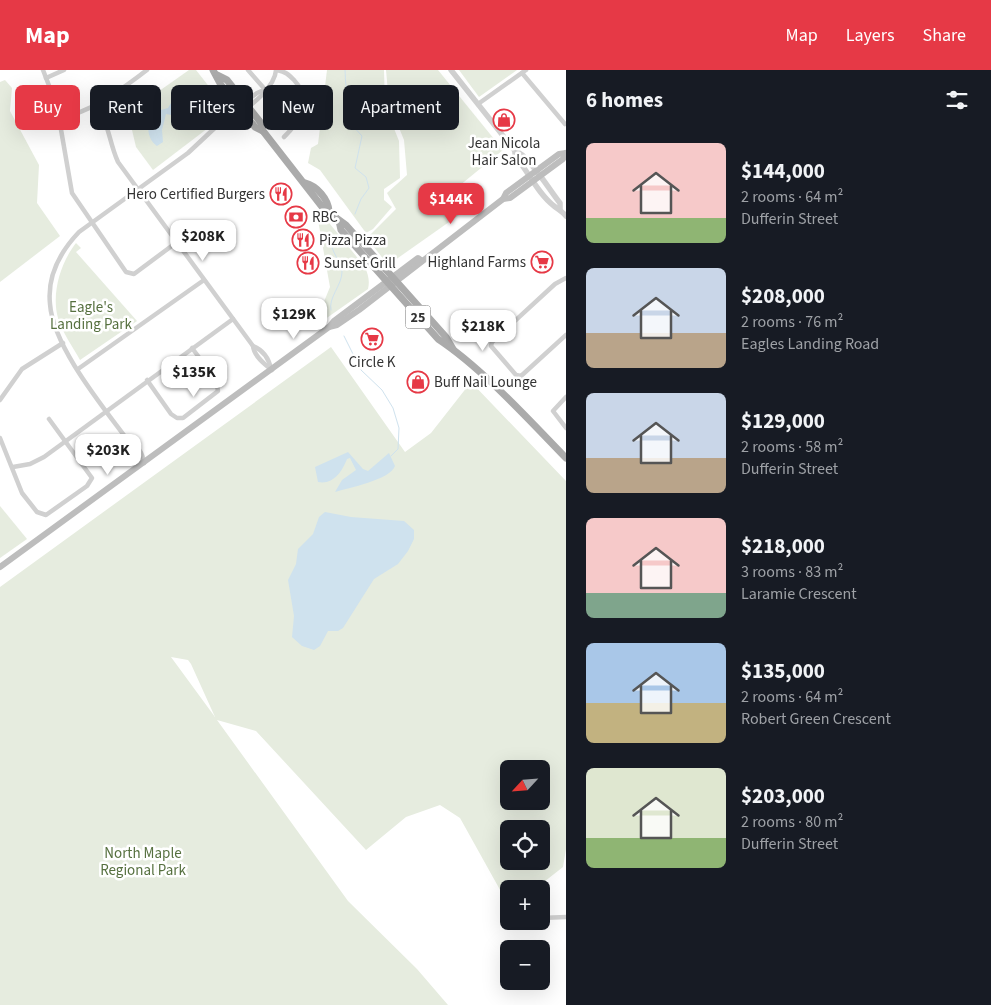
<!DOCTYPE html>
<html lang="en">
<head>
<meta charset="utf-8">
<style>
	body { margin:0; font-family:"Source Sans 3",sans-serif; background:#242831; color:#f1f3f6; height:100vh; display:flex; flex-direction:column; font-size:19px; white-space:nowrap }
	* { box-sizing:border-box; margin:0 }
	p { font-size:16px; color:#9ea1a6 }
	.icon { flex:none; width:28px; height:28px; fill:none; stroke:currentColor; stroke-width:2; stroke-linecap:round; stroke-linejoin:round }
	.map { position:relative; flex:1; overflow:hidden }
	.side { display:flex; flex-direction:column; background:#171b24; width:425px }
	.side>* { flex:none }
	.guide { position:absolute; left:15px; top:15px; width:475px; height:45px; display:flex; gap:10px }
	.needle { width:32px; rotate:244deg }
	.buttons { position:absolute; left:500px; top:690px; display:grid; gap:10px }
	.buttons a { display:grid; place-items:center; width:50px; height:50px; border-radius:8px; background:#171b24; box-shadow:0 5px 20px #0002; font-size:25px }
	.price { position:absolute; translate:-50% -42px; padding:0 11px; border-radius:10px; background:#fff; color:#222; font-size:16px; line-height:32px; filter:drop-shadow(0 1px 2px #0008) }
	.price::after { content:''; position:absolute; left:50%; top:30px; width:15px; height:11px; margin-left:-8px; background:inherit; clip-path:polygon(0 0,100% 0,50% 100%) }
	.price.active { background:#e63946; color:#fff }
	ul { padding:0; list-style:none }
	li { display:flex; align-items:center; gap:15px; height:125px; padding:0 20px }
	li span { display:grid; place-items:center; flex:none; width:140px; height:100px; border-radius:8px; color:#555 }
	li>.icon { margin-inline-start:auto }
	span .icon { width:60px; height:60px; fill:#fffc; stroke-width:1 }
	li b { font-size:21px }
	h2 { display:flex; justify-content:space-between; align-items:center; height:60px; padding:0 20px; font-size:21px }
	.tag { padding:0 18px; border-radius:8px; background:#171b24; box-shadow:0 5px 20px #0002; font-size:18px; line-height:45px }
	.tag.active { background:#e63946; color:#fff }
	header { display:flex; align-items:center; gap:30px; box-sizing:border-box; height:70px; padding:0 25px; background:#e63946; color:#fff }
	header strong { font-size:24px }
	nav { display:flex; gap:28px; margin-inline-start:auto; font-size:18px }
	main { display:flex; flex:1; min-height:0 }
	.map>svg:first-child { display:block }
</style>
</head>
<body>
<header>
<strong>Map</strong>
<nav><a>Map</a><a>Layers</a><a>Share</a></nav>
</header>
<main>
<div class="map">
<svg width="566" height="935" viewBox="0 0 566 935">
	<rect width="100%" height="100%" fill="#fff"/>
	<g fill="#e6ecdf" fill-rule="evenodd">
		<polygon points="189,0 196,0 229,42 153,100 136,77 128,43"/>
		<polygon points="327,0 384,0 385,36 399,71 400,108 384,119 384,130 392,137 373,159 366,163 320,100 308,93 311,78 318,74"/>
		<polygon points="386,0 438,0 503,80 448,125 459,145 388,195 367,168 396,139 387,123 407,105 404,70 389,33"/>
		<polygon points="459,0 517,0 479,27"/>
		<polygon points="5,10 12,18 10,41 39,95 37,133 60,166 0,212 0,12"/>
		<path d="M321,143L365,197C368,205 370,210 368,219L321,252L316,251L330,217L318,150Z"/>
		<path d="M76,173L81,178L76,182L137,251L80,290C73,277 62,262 58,248C51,223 61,192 76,173Z"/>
		<path d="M331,277L405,382L431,363L471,312L566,411V779L563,797L535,819H509V836L460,748L440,735L406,747L366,780L256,661L217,650L348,831L417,899L448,935H0V517ZM171,587L188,590L191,594L215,647ZM509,699H541V731H509ZM509,759H541V791H509Z"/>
		<polygon points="0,436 27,469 0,488"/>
	</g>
	<g fill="#cfe2ee">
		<path d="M186,17C195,20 201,31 201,40L196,48L181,56L171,45L166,44L162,60L163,72L157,76C147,69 147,57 150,46L154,42L168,38L177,23Z"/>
		<polygon points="358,29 362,32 368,50 355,50 351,54 345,53 347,36"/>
		<path d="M348,382L363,399L368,401L389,383L395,396C390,410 348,418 335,422L342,410L356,400L350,388L347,389C342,402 333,415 318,412L315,397Z"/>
		<polygon points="325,442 351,447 404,451 414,460 414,469 408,481 398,494 374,509 343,558 338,561 328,561 320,576 314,580 302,576 292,567 294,546 288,510 296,494 298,479 313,464 319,447"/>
	</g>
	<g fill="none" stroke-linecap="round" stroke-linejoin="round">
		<g stroke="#cfe2ee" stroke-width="1">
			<path d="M345,0C346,12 344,23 355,31"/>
			<polyline points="351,54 362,66 355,98 366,107 369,118 361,129 355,144"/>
			<path d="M331,240C328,228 342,215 342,202C341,190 331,183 331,171"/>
			<polyline points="344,266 361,300 382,320 393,338 399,358 398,379 391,386"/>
		</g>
		<g stroke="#d0d0d0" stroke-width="4.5">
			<polyline points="43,0 53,26 59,48 72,123 126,202 134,204 177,172"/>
			<polyline points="248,0 290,48 297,51"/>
			<path d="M277,0C286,2 288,4 294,10C311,28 301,51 284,67"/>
			<polyline points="522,3 565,54"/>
			<polyline points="46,8 64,0"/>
			<path d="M97,34C109,54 109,72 118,92L253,276C254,286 264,294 272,300"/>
			<polyline points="478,34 526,0"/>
			<path d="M59,48C93,42 120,20 147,0"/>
			<path d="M219,57L224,56C240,43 275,21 276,0"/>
			<polyline points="566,208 555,214 492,272 491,276 516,305 521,306 566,265"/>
			<path d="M253,276C263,280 269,289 271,299"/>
			<polyline points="78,299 204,210"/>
			<polyline points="147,310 171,344 177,348 183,348 218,321 216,310 192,278"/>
			<polyline points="566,327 553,341 566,358"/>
			<polyline points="0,330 22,299 63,273"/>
			<polyline points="0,368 22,423 37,442 46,445 87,416 92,408 49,349"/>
			<path d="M129,372C138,375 143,384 144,393"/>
			<path d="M144,393C136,388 131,382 129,372C104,338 53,277 50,234C47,206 60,182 79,162L188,83L234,40L257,23L264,20"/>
			<polyline points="13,397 30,394 44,387 233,249"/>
			<polyline points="541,848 566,847"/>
		</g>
		<g stroke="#d0d0d0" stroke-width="5.5">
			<path d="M451,0L515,81V86C528,101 538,124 554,136C559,140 562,141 566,146"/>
			<path d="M515,81C527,83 551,122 560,133V139"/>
		</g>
		<g stroke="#bdbdbd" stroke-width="6">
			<polyline points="503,129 506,123 559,84 566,83"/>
			<polyline points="329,257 337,255 359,240 503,129 510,128 563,89 566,83"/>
			<polyline points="0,497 329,257 334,251 418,188 422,191"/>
		</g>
		<g stroke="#ababab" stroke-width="7">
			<polyline points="213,0 221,15 255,57 263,61 323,138 346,155 446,267 453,279"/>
			<polyline points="217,5 227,10 261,53 263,61"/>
			<path d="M305,113C317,116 328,129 329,141"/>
			<path d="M339,151L341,160L438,269C482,298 529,350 566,388"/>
		</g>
	</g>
	<defs>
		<g id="shop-ring" transform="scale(1.125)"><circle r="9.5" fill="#fff" stroke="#e63946" stroke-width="1.5"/><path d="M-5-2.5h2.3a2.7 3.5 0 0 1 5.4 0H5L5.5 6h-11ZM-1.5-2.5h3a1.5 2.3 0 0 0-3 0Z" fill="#e63946"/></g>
		<g id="restaurant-ring" transform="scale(1.125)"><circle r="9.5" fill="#fff" stroke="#e63946" stroke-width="1.5"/><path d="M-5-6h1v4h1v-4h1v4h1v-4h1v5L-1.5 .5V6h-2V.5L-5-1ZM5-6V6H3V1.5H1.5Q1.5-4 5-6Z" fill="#e63946"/></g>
		<g id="bank-ring" transform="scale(1.125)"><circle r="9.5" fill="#fff" stroke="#e63946" stroke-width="1.5"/><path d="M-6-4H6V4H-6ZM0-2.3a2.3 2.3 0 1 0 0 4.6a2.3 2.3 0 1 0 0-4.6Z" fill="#e63946"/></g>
		<g id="supermarket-ring" transform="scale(1.125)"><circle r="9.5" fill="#fff" stroke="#e63946" stroke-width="1.5"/><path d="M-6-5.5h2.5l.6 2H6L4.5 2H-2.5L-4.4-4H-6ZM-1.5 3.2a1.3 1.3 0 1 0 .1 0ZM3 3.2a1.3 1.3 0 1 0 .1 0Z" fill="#e63946"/></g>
	</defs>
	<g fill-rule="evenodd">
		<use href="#shop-ring" x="504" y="50"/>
		<use href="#restaurant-ring" x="281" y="124"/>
		<use href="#bank-ring" x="296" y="147"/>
		<use href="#restaurant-ring" x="303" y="170"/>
		<use href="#supermarket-ring" x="542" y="192"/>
		<use href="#restaurant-ring" x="308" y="193"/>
		<use href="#supermarket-ring" x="372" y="269"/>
		<use href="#shop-ring" x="418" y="312"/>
	</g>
	<g text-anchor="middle" stroke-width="5" stroke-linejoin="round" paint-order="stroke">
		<rect fill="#fff" stroke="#707070" stroke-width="1" x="405.5" y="235.5" width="25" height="23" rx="4"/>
		<g font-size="14" font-weight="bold" fill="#333">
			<text x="418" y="252">25</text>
		</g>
		<g font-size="15" fill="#333" stroke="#fff" text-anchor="start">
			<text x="504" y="78" text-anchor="middle">Jean Nicola<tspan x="504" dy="17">Hair Salon</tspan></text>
			<text x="265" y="129" text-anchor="end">Hero Certified Burgers</text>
			<text x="312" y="152">RBC</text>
			<text x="319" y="175">Pizza Pizza</text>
			<text x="526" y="197" text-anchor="end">Highland Farms</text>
			<text x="324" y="198">Sunset Grill</text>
			<text x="372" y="297" text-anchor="middle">Circle K</text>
			<text x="434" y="317">Buff Nail Lounge</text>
		</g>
		<g font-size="15" fill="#56703f" stroke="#fff">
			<text x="91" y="242">Eagle's<tspan x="91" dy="17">Landing Park</tspan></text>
			<text x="143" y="788">North Maple<tspan x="143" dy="17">Regional Park</tspan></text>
		</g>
	</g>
</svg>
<div class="buttons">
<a><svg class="needle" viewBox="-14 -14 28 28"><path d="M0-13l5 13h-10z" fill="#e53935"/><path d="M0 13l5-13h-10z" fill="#9ea1a6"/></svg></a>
<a><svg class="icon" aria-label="locate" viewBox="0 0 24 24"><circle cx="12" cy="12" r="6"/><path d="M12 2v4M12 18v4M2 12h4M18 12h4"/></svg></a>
<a>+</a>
<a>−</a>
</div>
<b class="price active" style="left:451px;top:155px">$144K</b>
<b class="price" style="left:203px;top:192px">$208K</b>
<b class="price" style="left:294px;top:270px">$129K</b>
<b class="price" style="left:483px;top:282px">$218K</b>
<b class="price" style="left:194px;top:328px">$135K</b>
<b class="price" style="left:108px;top:406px">$203K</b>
<div class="guide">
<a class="tag active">Buy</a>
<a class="tag">Rent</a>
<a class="tag">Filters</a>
<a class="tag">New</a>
<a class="tag">Apartment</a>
</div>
</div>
<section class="side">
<h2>6 homes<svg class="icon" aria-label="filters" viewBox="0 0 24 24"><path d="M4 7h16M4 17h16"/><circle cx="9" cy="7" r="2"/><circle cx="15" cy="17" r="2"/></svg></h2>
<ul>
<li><span style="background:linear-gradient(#f6c9c9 75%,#8fb573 0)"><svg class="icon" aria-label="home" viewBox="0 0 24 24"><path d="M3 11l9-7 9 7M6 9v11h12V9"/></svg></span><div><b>$144,000</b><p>2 rooms · 64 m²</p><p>Dufferin Street</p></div></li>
<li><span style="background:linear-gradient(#c9d6e8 65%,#b9a48a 0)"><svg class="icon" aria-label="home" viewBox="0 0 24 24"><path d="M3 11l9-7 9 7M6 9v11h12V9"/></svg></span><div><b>$208,000</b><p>2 rooms · 76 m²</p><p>Eagles Landing Road</p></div></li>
<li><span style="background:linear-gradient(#c9d6e8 65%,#b9a48a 0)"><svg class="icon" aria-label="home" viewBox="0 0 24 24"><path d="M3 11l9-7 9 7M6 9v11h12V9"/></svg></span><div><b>$129,000</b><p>2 rooms · 58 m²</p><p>Dufferin Street</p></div></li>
<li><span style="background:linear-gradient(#f6c9c9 75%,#7fa58c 0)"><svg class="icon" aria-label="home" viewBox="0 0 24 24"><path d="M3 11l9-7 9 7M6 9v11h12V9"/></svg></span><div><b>$218,000</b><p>3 rooms · 83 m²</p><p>Laramie Crescent</p></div></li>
<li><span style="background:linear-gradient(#a9c7e8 60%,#c2b280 0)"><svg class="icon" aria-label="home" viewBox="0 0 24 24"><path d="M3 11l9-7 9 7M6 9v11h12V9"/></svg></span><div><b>$135,000</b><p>2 rooms · 64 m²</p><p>Robert Green Crescent</p></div></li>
<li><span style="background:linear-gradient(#dfe7d0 70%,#8fb573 0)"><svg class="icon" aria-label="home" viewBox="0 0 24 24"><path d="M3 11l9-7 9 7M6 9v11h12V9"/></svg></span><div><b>$203,000</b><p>2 rooms · 80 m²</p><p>Dufferin Street</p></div></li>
</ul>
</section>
</main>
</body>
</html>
